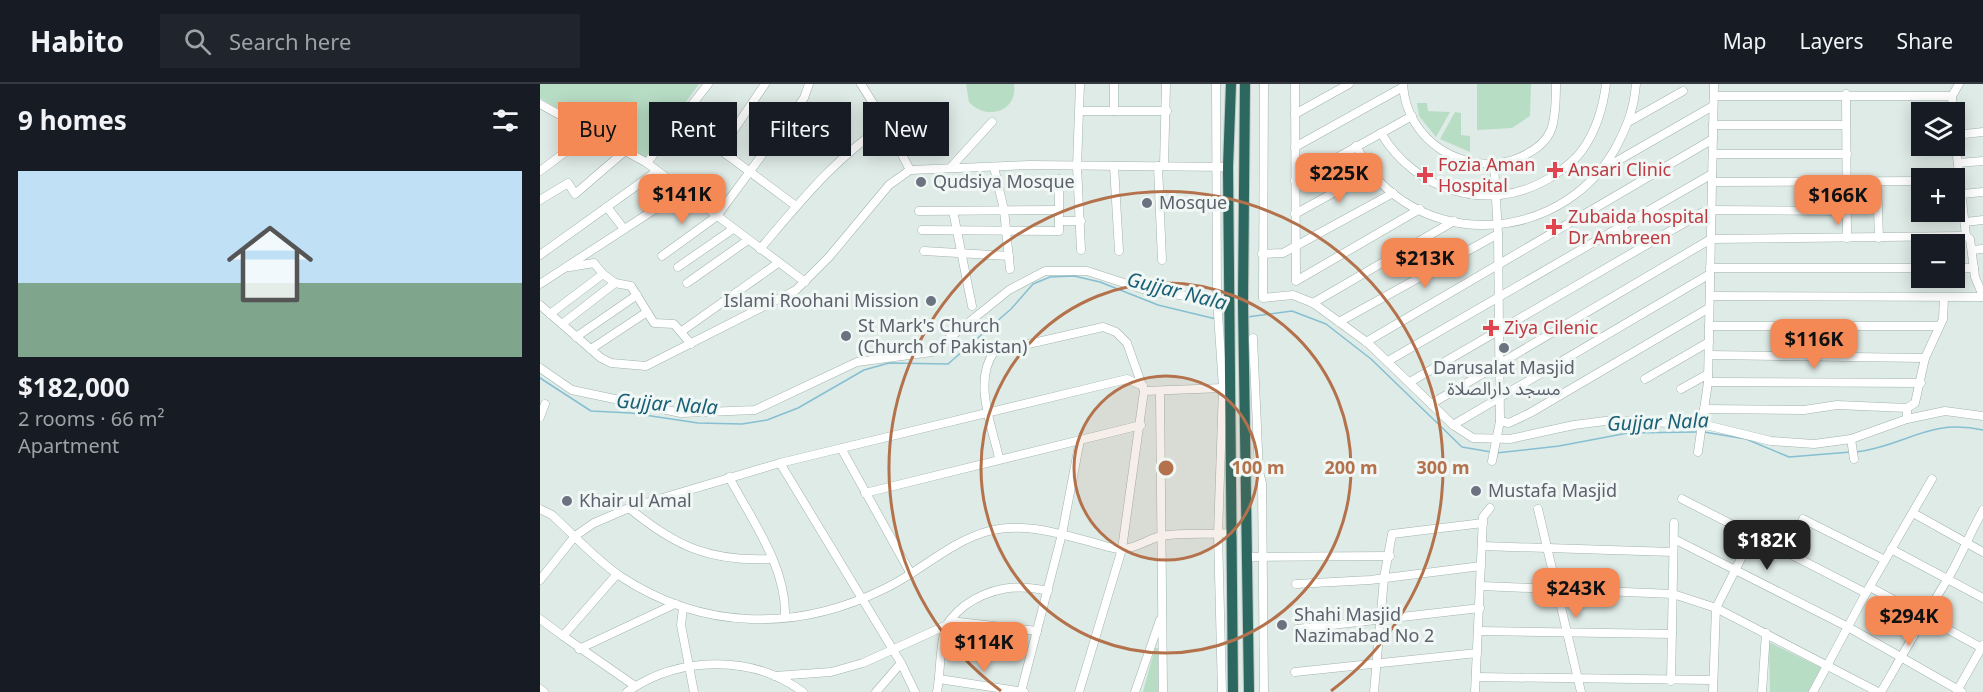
<!DOCTYPE html>
<html lang="en">
<head>
<meta charset="utf-8">
<style>
	body { margin:0; font-family:"Noto Sans","Noto Sans Arabic",sans-serif; background:#20242c; color:#f1f3f6; height:100vh; display:flex; flex-direction:column; font-size:22px; white-space:nowrap }
	* { box-sizing:border-box; margin:0 }
	p { font-size:20px; color:#9ea1a6 }
	.icon { flex:none; width:33px; height:33px; fill:none; stroke:currentColor; stroke-width:2; stroke-linecap:round; stroke-linejoin:round }
	.map { position:relative; flex:1; overflow:hidden }
	.drawer { display:flex; flex-direction:column; background:#171b24; width:540px }
	.drawer>* { flex:none }
	.guide { position:absolute; left:18px; top:18px; width:570px; height:54px; display:flex; gap:12px }
	.fabs { position:absolute; left:1371px; top:18px; display:grid; gap:12px }
	.fabs a { display:grid; place-items:center; width:54px; height:54px; border-radius:0px; background:#171b24; box-shadow:0 3px 15px #0003; font-size:30px }
	.price { position:absolute; translate:-50% -51px; padding:0 14px; border-radius:12px; background:#f48955; color:#111; font-size:20px; line-height:39px; filter:drop-shadow(0 2px 3px #0008) }
	.price::after { content:''; position:absolute; left:50%; top:36px; width:18px; height:14px; margin-left:-9px; background:inherit; clip-path:polygon(0 0,100% 0,50% 100%) }
	.price.active { background:#222; color:#fff }
	ul { padding:0; list-style:none }
	li { display:grid; align-content:center; gap:12px; height:318px; padding:0 18px }
	li span { display:grid; place-items:center; height:186px; border-radius:0px; color:#555 }
	li>.icon { margin-inline-start:auto }
	span .icon { width:108px; height:108px; fill:#fffc; stroke-width:1 }
	li b { font-size:26px }
	h2 { display:flex; justify-content:space-between; align-items:center; height:72px; padding:0 18px; font-size:26px }
	.tag { padding:0 21px; border-radius:0px; background:#171b24; box-shadow:0 3px 15px #0003; font-size:21px; line-height:54px }
	.tag.active { background:#f48955; color:#111 }
	header { display:flex; align-items:center; gap:36px; box-sizing:border-box; height:84px; padding:0 30px; background:#171b24; border-bottom:2px solid #363941 }
	header strong { font-size:28px }
	nav { display:flex; gap:33px; margin-inline-start:auto; font-size:21px }
	.search { width:420px; height:54px; background:#20242c; display:flex; align-items:center; gap:15px; box-sizing:border-box; padding:0 21px; border-radius:0px; color:#9ea1a6; font-size:22px }
	main { display:flex; flex:1; min-height:0 }
	.map>svg:first-child { display:block }
</style>
</head>
<body>
<header>
<strong>Habito</strong>
<div class="search"><svg class="icon" aria-label="search" viewBox="0 0 24 24"><circle cx="10" cy="10" r="6"/><path d="M15 15l6 6"/></svg>Search here</div>
<nav><a>Map</a><a>Layers</a><a>Share</a></nav>
</header>
<main>
<section class="drawer">
<h2>9 homes<svg class="icon" aria-label="filters" viewBox="0 0 24 24"><path d="M4 7h16M4 17h16"/><circle cx="9" cy="7" r="2"/><circle cx="15" cy="17" r="2"/></svg></h2>
<ul>
<li><span style="background:linear-gradient(#bfe0f5 60%,#7fa58c 0)"><svg class="icon" aria-label="home" viewBox="0 0 24 24"><path d="M3 11l9-7 9 7M6 9v11h12V9"/></svg></span><div><b>$182,000</b><p>2 rooms · 66 m²</p><p>Apartment</p></div></li>
</ul>
</section>
<div class="map">
<svg width="1443" height="608" viewBox="0 0 1443 608">
	<rect width="100%" height="100%" fill="#dfebe7"/>
	<g fill="#b8ddc5">
		<polygon points="0,0 159,0 106,73 101,73 0,14"/>
		<path d="M426,0H474C478,28 446,37 429,18Z"/>
		<polygon points="937,0 991,0 990,32 972,44 937,46"/>
		<polygon points="877,19 887,19 888,27 910,28 896,53 879,32"/>
		<polygon points="915,28 921,29 921,51 930,52 930,68 900,55"/>
		<polygon points="1229,558 1284,585 1270,608 1230,608"/>
		<polygon points="615,564 618,564 618,608 603,608"/>
	</g>
	<g fill="none" stroke-linecap="round" stroke-linejoin="round">
		<g stroke="#86bfd1" stroke-width="1.5">
			<polyline points="707,233 752,227 786,240 831,275 922,363 951,368"/>
			<polyline points="0,294 51,327 91,329 158,339 202,340 227,336 258,324 324,286 349,279 408,280 471,225 493,200 510,193 534,192 560,198 618,221 676,235"/>
			<polyline points="1164,348 1206,355 1249,373 1311,368"/>
			<path d="M1316,368C1366,362 1388,334 1443,346"/>
			<polyline points="956,369 1019,362 1088,349 1156,348"/>
		</g>
		<g stroke="#a2b3ae" stroke-width="9">
			<g id="minor">
				<polyline points="321,0 346,40 370,86"/>
				<polyline points="540,0 537,82 541,166"/>
				<polyline points="574,0 574,27"/>
				<polyline points="676,0 677,215 683,304 678,450 682,608"/>
				<polyline points="724,0 723,214 753,211 773,219 828,259 913,341 933,354 970,355 1034,341 1073,336 1166,341 1231,357 1274,360 1311,355 1367,335 1367,324"/>
				<polyline points="755,0 756,197 880,125"/>
				<path d="M863,0C866,57 924,93 976,75C991,69 1005,61 1011,46C1016,33 1016,14 1016,0"/>
				<polyline points="1306,10 1307,154"/>
				<polyline points="1174,12 1412,12"/>
				<polyline points="0,20 107,79 265,198"/>
				<polyline points="540,27 627,27"/>
				<polyline points="1413,28 1412,12 1419,0"/>
				<polyline points="755,30 809,0"/>
				<polyline points="140,36 256,122"/>
				<polyline points="1090,37 1143,7"/>
				<polyline points="1173,41 1306,41"/>
				<polyline points="1414,45 1426,152 1430,155 1435,193 1443,212"/>
				<path d="M841,49C875,107 949,130 1008,95C1021,87 1035,77 1043,65C1057,45 1063,24 1066,0"/>
				<polyline points="1415,51 1443,48"/>
				<path d="M816,62C824,76 831,89 842,100C912,168 1028,148 1075,65C1087,43 1094,25 1096,0"/>
				<polyline points="755,63 863,3"/>
				<polyline points="181,65 225,0"/>
				<polyline points="1173,70 1307,70"/>
				<polyline points="107,79 168,0"/>
				<polyline points="1418,79 1443,77"/>
				<polyline points="574,82 579,167"/>
				<polyline points="618,82 622,176"/>
				<polyline points="624,82 626,0"/>
				<polyline points="411,83 452,38"/>
				<polyline points="454,83 464,126 470,185"/>
				<polyline points="1065,84 1173,22"/>
				<polyline points="0,87 52,48"/>
				<polyline points="519,95 519,137 541,137"/>
				<polyline points="755,97 872,32"/>
				<polyline points="1172,98 1382,97"/>
				<polyline points="1337,98 1339,154"/>
				<polyline points="1422,110 1443,108"/>
				<polyline points="0,116 28,99 35,110 85,67"/>
				<polyline points="67,123 84,145"/>
				<polyline points="379,127 519,126"/>
				<polyline points="413,127 432,222"/>
				<polyline points="755,130 831,88"/>
				<polyline points="1425,138 1443,136"/>
				<polyline points="382,146 519,147 519,137"/>
				<path d="M220,165C261,117 293,76 346,40"/>
				<polyline points="1432,166 1443,165"/>
				<polyline points="384,167 469,172"/>
				<polyline points="722,170 743,169 853,109"/>
				<polyline points="0,171 117,87"/>
				<polyline points="122,172 177,132 264,14 269,0"/>
				<polyline points="30,183 54,179 63,190"/>
				<polyline points="138,183 193,145"/>
				<polyline points="1170,184 1382,184"/>
				<polyline points="1414,184 1434,184"/>
				<polyline points="147,199 208,156"/>
				<polyline points="0,200 143,107"/>
				<polyline points="1170,212 1443,213"/>
				<polyline points="773,219 914,137"/>
				<polyline points="0,221 61,274 71,279 106,282 256,206 289,173 349,101 370,86 490,81 688,83"/>
				<polyline points="10,230 63,190 75,199"/>
				<polyline points="799,238 958,150"/>
				<polyline points="22,240 75,199 91,202 114,239 134,240 151,260"/>
				<polyline points="1169,242 1399,242"/>
				<polyline points="142,247 238,179"/>
				<polyline points="36,253 97,211"/>
				<polyline points="713,254 719,388 722,399 724,608"/>
				<polyline points="826,258 1173,55"/>
				<polyline points="51,265 107,228"/>
				<polyline points="1169,271 1385,274"/>
				<polyline points="848,277 1172,90"/>
				<polyline points="0,284 32,306 141,329 215,326 317,278 392,268 469,206 505,187 547,187 612,208 677,215"/>
				<polyline points="1105,295 1169,258"/>
				<polyline points="870,298 1163,128 1171,126 1307,127"/>
				<polyline points="1168,298 1381,299"/>
				<polyline points="1141,305 1168,290"/>
				<polyline points="604,307 683,304"/>
				<polyline points="620,308 623,608"/>
				<polyline points="891,320 1171,155 1426,152"/>
				<polyline points="1164,325 1264,326 1297,321 1367,324 1375,319 1385,274 1403,235 1404,214"/>
				<polyline points="0,333 5,320"/>
				<polyline points="1367,335 1405,327 1443,332"/>
				<polyline points="960,337 969,339 990,329 1169,224"/>
				<polyline points="913,341 1170,190"/>
				<polyline points="1311,355 1314,375"/>
				<polyline points="301,364 371,490"/>
				<polyline points="1158,368 1168,298 1174,0"/>
				<path d="M459,374C452,342 433,297 454,268L563,243L576,248L587,259L604,307L582,465L539,608"/>
				<polyline points="952,377 960,337 958,150 954,80"/>
				<polyline points="240,379 361,579 375,608"/>
				<path d="M189,393C211,435 247,483 245,533"/>
				<polyline points="325,409 601,341"/>
				<polyline points="1142,415 1326,509"/>
				<path d="M89,424C136,463 171,478 232,475"/>
				<path d="M0,425L12,431C34,451 55,475 80,492C163,547 258,548 346,504C381,487 411,457 449,447C483,438 518,449 551,458C560,460 573,466 582,465C595,465 608,455 621,452C644,448 670,451 693,449"/>
				<polyline points="998,425 1041,608"/>
				<polyline points="1373,429 1443,468"/>
				<polyline points="1263,435 1345,476"/>
				<polyline points="1134,455 1308,543 1422,608"/>
				<polyline points="942,462 1133,468"/>
				<polyline points="1351,465 1443,514"/>
				<polyline points="707,473 850,472"/>
				<polyline points="77,490 23,552 95,602"/>
				<polyline points="0,496 35,452 54,439 89,424 240,379 587,295 603,302"/>
				<polyline points="756,500 830,496 941,482"/>
				<polyline points="941,502 1133,510 1176,524 1338,608"/>
				<polyline points="1330,503 1442,564"/>
				<polyline points="143,524 141,541 154,608"/>
				<polyline points="0,535 23,552"/>
				<polyline points="410,537 497,547"/>
				<polyline points="757,545 940,524"/>
				<polyline points="939,547 1132,550"/>
				<polyline points="39,565 135,520"/>
				<polyline points="755,588 937,569"/>
				<polyline points="235,592 291,588 323,579 407,541"/>
				<polyline points="936,593 1173,596"/>
				<polyline points="399,595 484,608"/>
				<polyline points="1131,597 1134,439"/>
				<polyline points="0,605 4,608"/>
				<polyline points="1417,607 1443,561"/>
				<path d="M87,608C138,572 212,570 263,608"/>
				<polyline points="336,608 361,579"/>
				<path d="M397,608C401,587 399,563 406,543C409,535 417,528 424,522C451,503 476,500 508,507"/>
				<polyline points="481,608 522,450 540,356"/>
				<polyline points="595,608 620,536"/>
				<polyline points="834,608 844,494 852,450 943,439"/>
				<polyline points="935,608 943,433 950,424"/>
				<polyline points="1173,608 1176,524 1212,453"/>
				<polyline points="1222,608 1226,549"/>
				<polyline points="1273,608 1326,509 1392,395"/>
				<path d="M1341,608C1363,570 1384,533 1407,496C1420,475 1430,449 1443,426"/>
			</g>
		</g>
		<g stroke="#c1c8c7" stroke-width="12">
			<g id="highway">
				<polyline points="691,0 688,83 693,608"/>
				<polyline points="705,0 703,218 709,608"/>
			</g>
		</g>
		<use href="#minor" stroke="#fff" stroke-width="8"/>
		<use href="#highway" stroke="#2c6860" stroke-width="10"/>
	</g>
	<circle cx="626" cy="384" r="92" fill="#b4724c" fill-opacity=".12"/>
	<g fill="none" stroke="#b4724c" stroke-width="3">
		<circle cx="626" cy="384" r="92"/>
		<circle cx="626" cy="384" r="185"/>
		<path d="M461 607A277 277 0 1 1 791 607"/>
	</g>
	<g fill="#e0444e" stroke="#f0f7f4" stroke-width="2">
		<path d="M1012 77h6v6h6v6h-6v6h-6v-6h-6v-6h6z"/>
		<path d="M882 82h6v6h6v6h-6v6h-6v-6h-6v-6h6z"/>
		<path d="M1011 134h6v6h6v6h-6v6h-6v-6h-6v-6h6z"/>
		<path d="M948 235h6v6h6v6h-6v6h-6v-6h-6v-6h6z"/>
	</g>
	<g fill="#6b7280" stroke="#f0f7f4" stroke-width="2">
		<circle cx="381" cy="98" r="6"/>
		<circle cx="607" cy="119" r="6"/>
		<circle cx="391" cy="217" r="6"/>
		<circle cx="306" cy="252" r="6"/>
		<circle cx="964" cy="264" r="6"/>
		<circle cx="936" cy="407" r="6"/>
		<circle cx="27" cy="417" r="6"/>
		<circle cx="742" cy="541" r="6"/>
	</g>
	<g text-anchor="middle" stroke-width="6" stroke-linejoin="round" paint-order="stroke">
		<g font-size="18" fill="#be3a42" stroke="#f0f7f4" text-anchor="start">
			<text x="898" y="87">Fozia Aman<tspan x="898" dy="21">Hospital</tspan></text>
			<text x="1028" y="92">Ansari Clinic</text>
			<text x="1028" y="139">Zubaida hospital<tspan x="1028" dy="21">Dr Ambreen</tspan></text>
			<text x="964" y="250">Ziya Cilenic</text>
		</g>
		<g font-size="18" fill="#5b616d" stroke="#f0f7f4" text-anchor="start">
			<text x="393" y="104">Qudsiya Mosque</text>
			<text x="619" y="125">Mosque</text>
			<text x="379" y="223" text-anchor="end">Islami Roohani Mission</text>
			<text x="318" y="248">St Mark's Church<tspan x="318" dy="21">(Church of Pakistan)</tspan></text>
			<text x="964" y="290" text-anchor="middle">Darusalat Masjid<tspan x="964" dy="21">مسجد دارالصلاة</tspan></text>
			<text x="948" y="413">Mustafa Masjid</text>
			<text x="39" y="423">Khair ul Amal</text>
			<text x="754" y="537">Shahi Masjid<tspan x="754" dy="21">Nazimabad No 2</tspan></text>
		</g>
		<g font-size="20" font-style="italic" fill="#1a6077" stroke="#f0f7f4">
			<text transform="translate(637 207) rotate(14)" y="7">Gujjar Nala</text>
			<text transform="translate(127 320) rotate(4)" y="7">Gujjar Nala</text>
			<text transform="translate(1118 338) rotate(-2)" y="7">Gujjar Nala</text>
		</g>
	</g>
	<circle cx="626" cy="384" r="9" fill="#b4724c" stroke="#f0f7f4" stroke-width="3"/>
	<g font-size="18" text-anchor="middle" font-weight="bold" fill="#b4724c" stroke="#f0f7f4" stroke-width="6" stroke-linejoin="round" paint-order="stroke">
		<text x="718" y="390">100 m</text>
		<text x="811" y="390">200 m</text>
		<text x="903" y="390">300 m</text>
	</g>
</svg>
<div class="fabs">
<a><svg class="icon" aria-label="layers" viewBox="0 0 24 24"><path d="M12 4l9 5-9 5-9-5zM3 14l9 5 9-5"/></svg></a>
<a>+</a>
<a>−</a>
</div>
<b class="price" style="left:799px;top:120px">$225K</b>
<b class="price" style="left:142px;top:141px">$141K</b>
<b class="price" style="left:1298px;top:142px">$166K</b>
<b class="price" style="left:885px;top:205px">$213K</b>
<b class="price" style="left:1274px;top:286px">$116K</b>
<b class="price active" style="left:1227px;top:487px">$182K</b>
<b class="price" style="left:1036px;top:535px">$243K</b>
<b class="price" style="left:1369px;top:563px">$294K</b>
<b class="price" style="left:444px;top:589px">$114K</b>
<div class="guide">
<a class="tag active">Buy</a>
<a class="tag">Rent</a>
<a class="tag">Filters</a>
<a class="tag">New</a>
</div>
</div>
</main>
</body>
</html>
